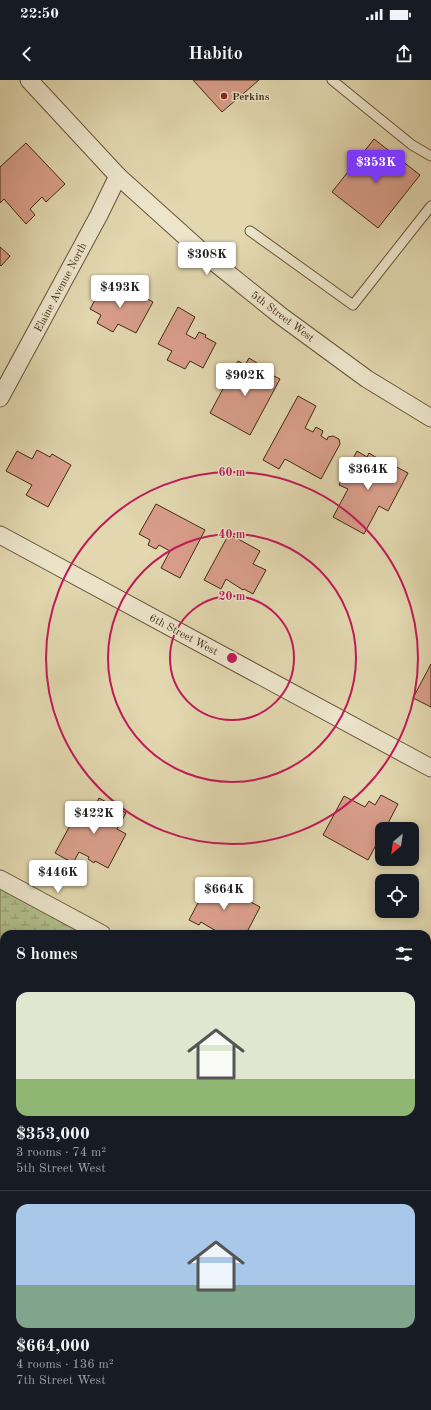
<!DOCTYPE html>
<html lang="en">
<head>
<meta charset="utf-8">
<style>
	body { margin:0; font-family:"Old Standard TT",serif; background:#20242c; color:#f1f3f6; height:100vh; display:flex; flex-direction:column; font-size:15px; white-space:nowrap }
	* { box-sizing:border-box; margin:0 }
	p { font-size:13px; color:#9ea1a6 }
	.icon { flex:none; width:22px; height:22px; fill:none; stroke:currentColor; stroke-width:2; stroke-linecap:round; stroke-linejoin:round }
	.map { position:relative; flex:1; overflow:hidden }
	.side { position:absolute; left:0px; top:850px; width:431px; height:480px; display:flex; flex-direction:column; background:#171b24; border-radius:12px 12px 0 0; box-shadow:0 2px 10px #0003 }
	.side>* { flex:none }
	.needle { width:26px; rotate:209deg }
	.tools { position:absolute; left:375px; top:742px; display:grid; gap:8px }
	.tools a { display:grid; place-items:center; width:44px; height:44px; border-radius:8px; background:#171b24; box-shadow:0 2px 10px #0003; font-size:20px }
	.price { position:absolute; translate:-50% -34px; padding:0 9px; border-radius:4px; background:#fff; color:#222; font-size:13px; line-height:26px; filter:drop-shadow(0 1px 2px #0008) }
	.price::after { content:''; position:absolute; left:50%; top:24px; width:12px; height:9px; margin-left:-6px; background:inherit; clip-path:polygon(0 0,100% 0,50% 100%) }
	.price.selected { background:#7c3aed; color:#fff }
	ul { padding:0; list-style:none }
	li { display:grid; align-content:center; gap:8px; height:212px; padding:0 16px }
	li+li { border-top:1px solid #363941 }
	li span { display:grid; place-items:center; height:124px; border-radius:12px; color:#555 }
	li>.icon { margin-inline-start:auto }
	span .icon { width:72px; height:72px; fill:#fffc; stroke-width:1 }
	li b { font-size:17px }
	h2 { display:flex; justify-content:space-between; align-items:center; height:48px; padding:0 16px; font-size:17px }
	.status { display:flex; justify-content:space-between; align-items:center; height:28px; padding:0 20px; background:#171b24; direction:ltr }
	.status svg { height:11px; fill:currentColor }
	header { display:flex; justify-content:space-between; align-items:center; height:52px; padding:0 16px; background:#171b24; font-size:18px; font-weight:800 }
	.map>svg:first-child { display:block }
</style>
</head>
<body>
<div class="status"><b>22:50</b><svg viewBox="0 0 49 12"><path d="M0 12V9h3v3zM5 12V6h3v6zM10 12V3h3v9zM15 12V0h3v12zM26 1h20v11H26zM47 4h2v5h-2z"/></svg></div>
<header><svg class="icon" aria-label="back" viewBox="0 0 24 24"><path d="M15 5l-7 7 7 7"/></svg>Habito<svg class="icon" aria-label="share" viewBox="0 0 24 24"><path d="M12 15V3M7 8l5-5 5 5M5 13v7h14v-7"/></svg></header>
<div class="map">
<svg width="431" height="1330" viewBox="0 0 431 1330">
	<defs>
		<pattern id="wetland-marsh" width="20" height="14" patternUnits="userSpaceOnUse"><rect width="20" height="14" fill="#b1bf8c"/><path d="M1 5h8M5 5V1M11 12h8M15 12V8" fill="none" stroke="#929b71"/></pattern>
	</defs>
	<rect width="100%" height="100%" fill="#e2d7af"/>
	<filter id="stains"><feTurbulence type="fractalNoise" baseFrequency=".005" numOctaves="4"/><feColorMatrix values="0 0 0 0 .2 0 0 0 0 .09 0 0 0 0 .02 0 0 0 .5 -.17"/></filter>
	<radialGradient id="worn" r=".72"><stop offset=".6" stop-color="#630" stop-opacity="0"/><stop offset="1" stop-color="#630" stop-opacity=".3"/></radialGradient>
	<polygon fill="url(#wetland-marsh)" stroke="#797450" points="0,798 103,854 4,854 4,1304 0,1308"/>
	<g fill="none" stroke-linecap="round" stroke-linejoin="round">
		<g stroke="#96b8b2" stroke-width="22">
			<polyline points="427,1294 431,1287"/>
			<polyline points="408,1330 410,1326"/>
		</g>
	</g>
	<g fill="#d99e8b" stroke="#412913">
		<polygon points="193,0 259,0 222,32"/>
		<polygon points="374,59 420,95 378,148 332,112"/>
		<polygon points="26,63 65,104 46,122 42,117 30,129 35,135 26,144 4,119 0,123 0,87"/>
		<polygon points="0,167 10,176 1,186 0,185"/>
		<polygon points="106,200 118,206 114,212 126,218 129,212 134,215 135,212 153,222 136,253 118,244 113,252 97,243 101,235 90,229"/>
		<polygon points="178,227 195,237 186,254 195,259 199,252 206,255 205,257 216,263 203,288 190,281 185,289 167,280 172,271 158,264"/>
		<polygon points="249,278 257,283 253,289 261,293 262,290 280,299 250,355 210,333 238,281 245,285"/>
		<polygon points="298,316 316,326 305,348 313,352 316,347 323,351 321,356 327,360 328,357 333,356 339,359 340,364 321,399 285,379 279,389 263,380"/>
		<polygon points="37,370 50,377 52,374 71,385 48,427 26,415 32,405 6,391 17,371 32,379"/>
		<polygon points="357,371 367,377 369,373 377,378 375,381 389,388 391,384 408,393 388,431 379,426 364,454 333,437 348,409 339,405"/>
		<polygon points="156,424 205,450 180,498 161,488 170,471 159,465 156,469 148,465 150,460 139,454"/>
		<polygon points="229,454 260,471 253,484 266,490 253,514 244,509 243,510 226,499 221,509 204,500"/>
		<polygon points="431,584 431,627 413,618"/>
		<polygon points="381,715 398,724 385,749 382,749 382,754 368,780 323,755 344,716 365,727 369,721 375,725"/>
		<polygon points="99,718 126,733 117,749 126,754 108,788 95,781 94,783 88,779 89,777 79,772 73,783 55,773 79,729 90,735"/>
		<polygon points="210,800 260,827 246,854 221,854 201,842 199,845 189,840"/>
		<polygon points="130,1326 161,1326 159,1330 128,1330"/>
	</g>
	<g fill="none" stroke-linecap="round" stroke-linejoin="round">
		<g stroke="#69543a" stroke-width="11">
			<g id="service">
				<polyline points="332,0 412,65 431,76"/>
				<polyline points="250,151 353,225 431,126"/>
			</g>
		</g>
		<g stroke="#69543a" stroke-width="19">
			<g id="minor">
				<polyline points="29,0 118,96 209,178 281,236 367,299 431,338"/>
				<polyline points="0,318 99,135 118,96"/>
				<polyline points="0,455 431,688"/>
				<polyline points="0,799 102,854"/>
				<polyline points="427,1030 431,1032"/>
				<polyline points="0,1146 4,1148"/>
			</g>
		</g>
		<use href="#service" stroke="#ece5cb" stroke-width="9"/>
		<use href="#minor" stroke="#ece5cb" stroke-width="17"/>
	</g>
	<g fill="none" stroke="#c2185b" stroke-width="2">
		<circle cx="232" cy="578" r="62"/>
		<circle cx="232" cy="578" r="124"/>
		<circle cx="232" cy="578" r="186"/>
	</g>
	<circle fill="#8f2418" stroke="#ece5cb" stroke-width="1.5" cx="224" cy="16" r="4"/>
	<g text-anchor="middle" stroke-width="3" stroke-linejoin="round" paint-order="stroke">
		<g font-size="11" font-weight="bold" fill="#412913" stroke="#ece5cb" text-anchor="start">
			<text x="232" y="20">Perkins</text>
		</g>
		<g font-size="11" fill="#412913" stroke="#ece5cb">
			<text transform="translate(60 207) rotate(-62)" y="4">Elaine Avenue North</text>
			<text transform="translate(283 236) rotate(37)" y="4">5th Street West</text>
			<text transform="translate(184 554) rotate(28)" y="4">6th Street West</text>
		</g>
	</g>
	<circle cx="232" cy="578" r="6" fill="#c2185b" stroke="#ece5cb" stroke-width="2"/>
	<g font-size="12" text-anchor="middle" font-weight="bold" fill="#c2185b" stroke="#ece5cb" stroke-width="3" stroke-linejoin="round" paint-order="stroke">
		<text x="232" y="396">60 m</text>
		<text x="232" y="458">40 m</text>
		<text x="232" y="520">20 m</text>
	</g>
	<rect width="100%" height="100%" filter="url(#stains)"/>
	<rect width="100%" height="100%" fill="url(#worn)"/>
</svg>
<div class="tools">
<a><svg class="needle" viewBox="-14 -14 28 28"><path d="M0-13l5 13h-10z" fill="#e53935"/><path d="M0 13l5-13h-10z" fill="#9ea1a6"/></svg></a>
<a><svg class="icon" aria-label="locate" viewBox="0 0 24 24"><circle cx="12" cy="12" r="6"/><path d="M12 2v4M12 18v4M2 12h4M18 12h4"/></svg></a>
</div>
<b class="price selected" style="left:376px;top:104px">$353K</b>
<b class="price" style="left:207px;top:196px">$308K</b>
<b class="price" style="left:120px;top:229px">$493K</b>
<b class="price" style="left:245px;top:317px">$902K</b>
<b class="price" style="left:368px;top:411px">$364K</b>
<b class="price" style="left:94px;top:755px">$422K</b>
<b class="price" style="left:58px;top:814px">$446K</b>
<b class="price" style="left:224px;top:831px">$664K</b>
<section class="side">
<h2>8 homes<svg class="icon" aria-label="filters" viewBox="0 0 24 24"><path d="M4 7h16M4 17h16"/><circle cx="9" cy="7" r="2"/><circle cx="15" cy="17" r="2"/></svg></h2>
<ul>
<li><span style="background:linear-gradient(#dfe7d0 70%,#8fb573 0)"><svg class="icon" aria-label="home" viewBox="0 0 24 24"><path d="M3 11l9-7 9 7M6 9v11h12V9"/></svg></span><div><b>$353,000</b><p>3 rooms · 74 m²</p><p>5th Street West</p></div></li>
<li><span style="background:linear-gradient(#a9c7e8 65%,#7fa58c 0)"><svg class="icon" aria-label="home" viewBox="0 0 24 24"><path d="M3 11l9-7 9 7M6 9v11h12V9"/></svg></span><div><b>$664,000</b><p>4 rooms · 136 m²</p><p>7th Street West</p></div></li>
</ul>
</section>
</div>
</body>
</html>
